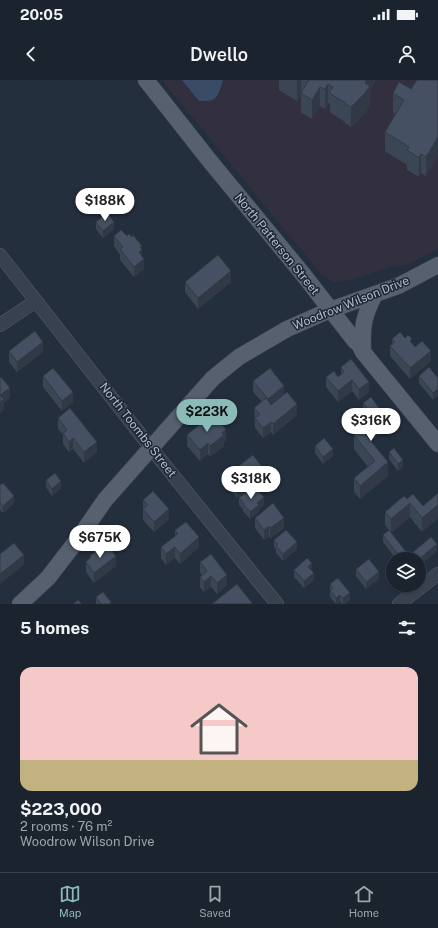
<!DOCTYPE html>
<html lang="en">
<head>
<meta charset="utf-8">
<style>
	body { margin:0; font-family:"Public Sans",sans-serif; background:#242b36; color:#f1f3f6; height:100vh; display:flex; flex-direction:column; font-size:15px; white-space:nowrap }
	* { box-sizing:border-box; margin:0 }
	p { font-size:13px; color:#a0a4aa }
	.icon { flex:none; width:22px; height:22px; fill:none; stroke:currentColor; stroke-width:2; stroke-linecap:round; stroke-linejoin:round }
	.map { position:relative; height:524px; overflow:hidden }
	.sheet { display:flex; flex-direction:column; background:#1b232e; flex:1 }
	.sheet>* { flex:none }
	.tools { position:absolute; left:386px; top:472px; display:grid; gap:8px }
	.tools a { display:grid; place-items:center; width:40px; height:40px; border-radius:50%; background:#1b232e; box-shadow:0 1px 3px #0004,0 0 0 1px #39404a; font-size:20px }
	.price { position:absolute; translate:-50% -34px; padding:0 9px; border-radius:14px; background:#fff; color:#222; font-size:13px; line-height:26px; filter:drop-shadow(0 1px 2px #0008) }
	.price::after { content:''; position:absolute; left:50%; top:24px; width:12px; height:9px; margin-left:-6px; background:inherit; clip-path:polygon(0 0,100% 0,50% 100%) }
	.price.selected { background:#8bbbb9; color:#111 }
	ul { padding:0; list-style:none }
	li { display:grid; align-content:center; gap:8px; height:212px; padding:0 20px }
	li+li { border-top:1px solid #39404a }
	li span { display:grid; place-items:center; height:124px; border-radius:12px; color:#555 }
	li>.icon { margin-inline-start:auto }
	span .icon { width:72px; height:72px; fill:#fffc; stroke-width:1 }
	li b { font-size:17px }
	h2 { display:flex; justify-content:space-between; align-items:center; height:48px; padding:0 20px; font-size:17px }
	.status { display:flex; justify-content:space-between; align-items:center; height:28px; padding:0 20px; background:#1b232e; direction:ltr }
	.status svg { height:11px; fill:currentColor }
	header { display:flex; justify-content:space-between; align-items:center; height:52px; padding:0 20px; background:#1b232e; font-size:18px; font-weight:600 }
	.dock { display:flex; justify-content:space-around; align-items:center; height:56px; border-top:1px solid #39404a; background:#1b232e; font-size:11px; color:#a0a4aa }
	.dock a { display:grid; justify-items:center; gap:2px }
	.dock .selected { color:#8bbbb9 }
	.map>svg:first-child { display:block }
</style>
</head>
<body>
<div class="status"><b>20:05</b><svg viewBox="0 0 49 12"><path d="M0 12V9h3v3zM5 12V6h3v6zM10 12V3h3v9zM15 12V0h3v12zM26 1h20v11H26zM47 4h2v5h-2z"/></svg></div>
<header><svg class="icon" aria-label="back" viewBox="0 0 24 24"><path d="M15 5l-7 7 7 7"/></svg>Dwello<svg class="icon" aria-label="person" viewBox="0 0 24 24"><circle cx="12" cy="8" r="4"/><path d="M4 21q1-7 8-7t8 7"/></svg></header>
<div class="map">
<svg width="438" height="524" viewBox="0 0 438 524">
	<rect width="100%" height="100%" fill="#242f3e"/>
	<polygon fill="#32303f" points="162,0 438,0 438,169 408,185 389,187 350,200 333,202 322,195"/>
	<path fill="#394c67" d="M182,0H223C218,16 218,22 199,21Z"/>
	<g fill="none" stroke-linecap="round" stroke-linejoin="round">
		<g stroke="#565f6c" stroke-width="14">
			<g id="minor">
				<polyline points="0,175 151,368 277,524"/>
				<polyline points="0,245 36,221"/>
				<polyline points="399,524 438,494"/>
			</g>
		</g>
		<g stroke="#414a57" stroke-width="17">
			<g id="major">
				<polyline points="146,0 209,80 302,193 355,261 359,264 363,272 438,364"/>
				<path d="M363,272C362,245 363,238 375,214"/>
				<polyline points="20,524 48,498 78,459 105,420 181,334 213,298 239,277 287,249 330,230 398,206 438,185"/>
			</g>
		</g>
		<use href="#minor" stroke="#38414e" stroke-width="13"/>
		<use href="#major" stroke="#56606e" stroke-width="16"/>
	</g>
	<g fill="#3b4654">
		<polygon points="279,0 376,0 370,10 370,25 364,34 351,47 345,43 345,42 331,33 330,31 330,24 328,23 325,29 320,26 312,39 301,33 301,14 297,21 279,10"/>
		<polygon points="438,0 426,96 421,93 419,97 407,90 407,85 385,71 385,52 395,34 393,33 393,13 411,9"/>
		<polygon points="96,142 114,149 103,158 96,149"/>
		<polygon points="114,156 127,156 142,166 142,175 144,189 134,197 120,180 120,175 114,166"/>
		<polygon points="185,202 231,202 198,229 185,212"/>
		<polygon points="405,258 431,281 410,299 390,276 390,266 392,264 392,259"/>
		<polygon points="9,271 43,272 17,292 9,282"/>
		<polygon points="341,287 369,312 359,320 352,311 338,322 326,307 326,297 338,297 341,295"/>
		<polygon points="43,296 73,322 62,331 43,307"/>
		<polygon points="419,296 438,298 433,320 419,303"/>
		<polygon points="253,301 284,314 297,335 273,355 271,352 263,358 255,348 254,328 262,322 253,312"/>
		<polygon points="363,323 389,346 371,361 388,396 360,419 354,412 354,398 368,387 354,369 354,355 358,352 358,347 366,340 363,337"/>
		<polygon points="58,338 97,372 84,383 73,369 69,372 63,364 63,355 58,349"/>
		<polygon points="187,355 226,360 224,362 224,366 210,377 208,374 200,381 187,366"/>
		<polygon points="315,366 333,376 323,384 315,373"/>
		<polygon points="389,372 403,387 398,391 389,379"/>
		<polygon points="227,395 263,398 237,418 227,405"/>
		<polygon points="46,400 61,408 52,416 46,407"/>
		<polygon points="0,405 14,423 3,433 0,430"/>
		<polygon points="251,415 264,424 259,429 259,432 250,439 243,431 243,429 239,425 239,418"/>
		<polygon points="407,419 423,426 422,452 410,437 391,453 385,445 385,432"/>
		<polygon points="143,420 169,439 154,452 143,440"/>
		<polygon points="255,438 284,448 270,459 269,456 264,460 255,448"/>
		<polygon points="175,450 199,467 180,484 175,478 166,485 161,478 161,467 175,456"/>
		<polygon points="383,455 407,479 396,479 383,462"/>
		<polygon points="274,460 297,469 283,481 276,473 276,470 274,467"/>
		<polygon points="437,471 419,486 419,479 412,479 412,473"/>
		<polygon points="90,476 116,486 94,503 86,492 86,482 90,479"/>
		<polygon points="200,482 227,505 217,514 211,507 204,512 200,507 200,497 202,495 200,493"/>
		<polygon points="356,489 379,499 366,509 356,496"/>
		<polygon points="294,490 312,490 314,500 304,508 294,497"/>
		<polygon points="330,504 350,520 344,524 342,524 340,522 337,524 336,524 330,517"/>
		<polygon points="96,517 111,524 96,524"/>
	</g>
	<g fill="#303945">
		<polygon points="297,0 301,0 301,14 297,21"/>
		<polygon points="366,0 376,0 370,10 370,25 364,34 351,47 351,27"/>
		<polygon points="328,4 328,23 325,29 325,9"/>
		<polygon points="320,7 320,26 312,39 312,20"/>
		<polygon points="438,57 438,76 426,96 426,77"/>
		<polygon points="421,74 421,93 419,97 419,78"/>
		<polygon points="114,142 114,149 103,158 103,151"/>
		<polygon points="142,166 142,181 139,183 140,167"/>
		<polygon points="144,179 144,189 134,197 134,187"/>
		<polygon points="231,191 231,202 198,229 198,218"/>
		<polygon points="43,262 43,272 17,292 17,282"/>
		<polygon points="431,271 431,281 410,299 410,288"/>
		<polygon points="352,300 352,311 338,322 338,311"/>
		<polygon points="369,302 369,312 359,320 359,309"/>
		<polygon points="284,306 284,317 268,330 268,319"/>
		<polygon points="10,308 10,318 4,323 4,330 0,333 0,315"/>
		<polygon points="438,309 438,316 433,320 433,313"/>
		<polygon points="73,312 73,322 62,331 62,321"/>
		<polygon points="297,324 297,335 273,355 273,344"/>
		<polygon points="389,333 389,346 364,367 364,353"/>
		<polygon points="271,342 271,352 263,358 263,348"/>
		<polygon points="226,349 226,360 224,362 224,366 210,377 210,366 222,353"/>
		<polygon points="73,358 73,369 69,372 69,362"/>
		<polygon points="97,362 97,372 84,383 84,372"/>
		<polygon points="208,363 208,374 200,381 200,370"/>
		<polygon points="333,369 333,376 323,384 323,377"/>
		<polygon points="403,380 403,387 398,391 398,384"/>
		<polygon points="388,382 388,396 360,419 360,406"/>
		<polygon points="263,388 263,398 237,418 237,408"/>
		<polygon points="61,401 61,408 52,416 52,409"/>
		<polygon points="14,416 14,423 3,433 3,426"/>
		<polygon points="264,417 264,424 259,429 259,432 250,439 250,432 257,423"/>
		<polygon points="410,423 410,437 391,453 391,439"/>
		<polygon points="438,425 438,439 422,452 422,438"/>
		<polygon points="169,429 169,439 154,452 154,442"/>
		<polygon points="284,438 284,448 270,459 270,448"/>
		<polygon points="269,446 269,456 264,460 264,450"/>
		<polygon points="199,457 199,467 180,484 180,474"/>
		<polygon points="297,462 297,469 283,481 283,474"/>
		<polygon points="437,464 437,471 419,486 419,479"/>
		<polygon points="175,467 175,478 166,485 166,474"/>
		<polygon points="407,473 407,479 401,479 401,478"/>
		<polygon points="24,475 24,485 0,504 0,494"/>
		<polygon points="116,476 116,486 94,503 94,493"/>
		<polygon points="312,483 312,490 308,487"/>
		<polygon points="379,492 379,499 366,509 366,502"/>
		<polygon points="314,493 314,500 304,508 304,501"/>
		<polygon points="227,495 227,505 217,514 217,503"/>
		<polygon points="211,496 211,507 204,512 204,502"/>
		<polygon points="350,513 350,520 344,524 343,524 343,518"/>
		<polygon points="340,515 340,522 337,524 336,524 336,518"/>
	</g>
	<g fill="#455162" stroke="#303945">
		<polygon points="309,0 366,0 365,3 370,6 364,14 351,27 345,24 346,23 331,14 330,11 333,7 328,4 325,9 320,7 312,20 301,13"/>
		<polygon points="417,0 438,0 438,57 426,77 421,74 419,78 407,70 409,67 385,52 404,20 393,13 399,2 411,9"/>
		<polygon points="107,133 114,142 103,151 96,142"/>
		<polygon points="121,150 127,156 129,154 132,157 133,155 142,166 140,167 142,170 139,172 144,179 134,187 120,169 123,167 114,156"/>
		<polygon points="218,175 231,191 198,218 185,202"/>
		<polygon points="35,251 43,262 17,282 9,271"/>
		<polygon points="400,252 405,258 408,255 412,259 410,261 415,267 422,261 431,271 410,288 390,266 395,262 392,259"/>
		<polygon points="351,279 369,302 359,309 352,300 338,311 326,297 334,291 338,297 344,292 341,287"/>
		<polygon points="429,287 438,298 438,309 433,313 419,296"/>
		<polygon points="53,288 73,312 62,321 43,296"/>
		<polygon points="270,288 284,306 268,319 253,301"/>
		<polygon points="1,297 10,308 0,315 4,319 0,322 0,298"/>
		<polygon points="287,312 297,324 273,344 271,342 263,348 255,338 260,334 254,328 266,318 271,325"/>
		<polygon points="371,317 382,332 386,328 389,333 364,353 388,382 360,406 354,398 375,381 354,355 360,350 358,347 372,334 363,323"/>
		<polygon points="70,328 97,362 84,372 73,358 69,362 63,353 67,350 58,338"/>
		<polygon points="211,335 216,341 217,339 226,349 222,353 224,355 210,366 208,363 200,370 187,355"/>
		<polygon points="324,358 333,369 323,377 315,366"/>
		<polygon points="394,368 403,380 398,384 389,372"/>
		<polygon points="253,375 263,388 237,408 227,395"/>
		<polygon points="55,393 61,401 52,409 46,400"/>
		<polygon points="3,403 14,416 3,426 0,423 0,405"/>
		<polygon points="257,410 264,417 257,423 259,425 250,432 243,424 244,423 239,418 247,411 251,415"/>
		<polygon points="153,411 169,429 154,442 143,429 148,425 143,420"/>
		<polygon points="438,413 438,425 422,438 410,423 391,439 385,432 404,416 407,419 413,414 423,426"/>
		<polygon points="273,423 284,438 270,448 269,446 264,450 255,438"/>
		<polygon points="186,442 199,457 180,474 175,467 166,474 161,467 178,454 175,450"/>
		<polygon points="286,450 297,462 283,474 276,466 278,464 274,460"/>
		<polygon points="389,450 407,473 401,478 383,455"/>
		<polygon points="431,457 437,464 419,479 418,479 412,473"/>
		<polygon points="14,463 24,475 0,494 0,474"/>
		<polygon points="108,466 116,476 94,493 86,482 91,477 90,476 100,468 102,471"/>
		<polygon points="211,474 227,495 217,503 211,496 204,502 200,497 207,491 200,482"/>
		<polygon points="307,478 312,483 308,487 314,493 304,501 294,490"/>
		<polygon points="369,479 379,492 366,502 356,489"/>
		<polygon points="338,498 350,513 343,518 340,515 336,518 330,510 333,508 330,504"/>
		<polygon points="237,504 252,523 251,524 212,524"/>
		<polygon points="103,512 111,522 109,524 101,524 96,517"/>
		<polygon points="78,520 82,524 73,524"/>
	</g>
	<g text-anchor="middle" stroke-width="3" stroke-linejoin="round" paint-order="stroke">
		<g font-size="12" fill="#b4bcc9" stroke="#1d2633">
			<text transform="translate(277 164) rotate(51)" y="4">North Patterson Street</text>
			<text transform="translate(351 223) rotate(-22)" y="4">Woodrow Wilson Drive</text>
			<text transform="translate(138 350) rotate(52)" y="4">North Toombs Street</text>
		</g>
	</g>
</svg>
<div class="tools">
<a><svg class="icon" aria-label="layers" viewBox="0 0 24 24"><path d="M12 4l9 5-9 5-9-5zM3 14l9 5 9-5"/></svg></a>
</div>
<b class="price" style="left:105px;top:142px">$188K</b>
<b class="price selected" style="left:207px;top:353px">$223K</b>
<b class="price" style="left:371px;top:362px">$316K</b>
<b class="price" style="left:251px;top:420px">$318K</b>
<b class="price" style="left:100px;top:479px">$675K</b>
</div>
<section class="sheet">
<h2>5 homes<svg class="icon" aria-label="filters" viewBox="0 0 24 24"><path d="M4 7h16M4 17h16"/><circle cx="9" cy="7" r="2"/><circle cx="15" cy="17" r="2"/></svg></h2>
<ul>
<li><span style="background:linear-gradient(#f6c9c9 75%,#c2b280 0)"><svg class="icon" aria-label="home" viewBox="0 0 24 24"><path d="M3 11l9-7 9 7M6 9v11h12V9"/></svg></span><div><b>$223,000</b><p>2 rooms · 76 m²</p><p>Woodrow Wilson Drive</p></div></li>
</ul>
</section>
<nav class="dock">
<a class="selected"><svg class="icon" aria-label="map" viewBox="0 0 24 24"><path d="M3 6l6-2 6 2 6-2v14l-6 2-6-2-6 2zM9 4v14M15 6v14"/></svg>Map</a>
<a><svg class="icon" aria-label="saved" viewBox="0 0 24 24"><path d="M7 4h10v16l-5-4-5 4z"/></svg>Saved</a>
<a><svg class="icon" aria-label="home" viewBox="0 0 24 24"><path d="M3 11l9-7 9 7M6 9v11h12V9"/></svg>Home</a>
</nav>
</body>
</html>
